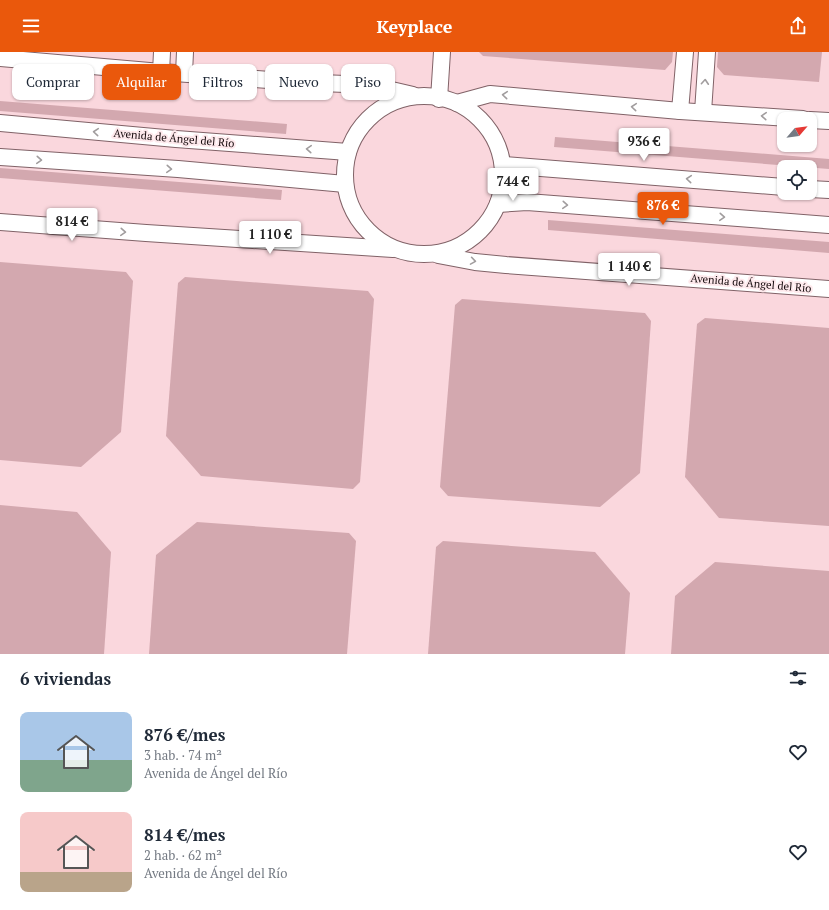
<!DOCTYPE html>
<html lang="es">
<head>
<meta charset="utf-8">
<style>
	body { margin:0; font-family:"PT Serif",serif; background:#f6f6f7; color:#1f2937; height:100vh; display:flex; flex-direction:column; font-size:15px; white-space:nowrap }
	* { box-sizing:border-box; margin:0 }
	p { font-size:13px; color:#747a83 }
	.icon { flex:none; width:22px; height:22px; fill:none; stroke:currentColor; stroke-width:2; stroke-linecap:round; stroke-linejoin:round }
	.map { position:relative; height:602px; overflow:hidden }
	.details { display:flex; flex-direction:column; background:#fff; flex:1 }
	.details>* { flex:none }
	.hud { position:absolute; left:12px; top:12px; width:400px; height:36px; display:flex; gap:8px }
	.needle { width:26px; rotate:62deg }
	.fabs { position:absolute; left:777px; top:60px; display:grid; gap:8px }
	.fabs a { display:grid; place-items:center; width:40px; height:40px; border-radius:8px; background:#fff; box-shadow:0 1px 3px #0004; font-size:20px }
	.price { position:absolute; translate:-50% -34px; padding:0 9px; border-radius:4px; background:#fff; color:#222; font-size:13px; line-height:26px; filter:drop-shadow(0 1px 2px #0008) }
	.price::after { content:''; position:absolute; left:50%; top:24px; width:12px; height:9px; margin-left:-6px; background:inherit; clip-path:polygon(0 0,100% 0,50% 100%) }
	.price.on { background:#ea580c; color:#fff }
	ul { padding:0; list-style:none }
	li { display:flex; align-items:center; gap:12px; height:100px; padding:0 20px }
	li span { display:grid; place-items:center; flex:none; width:112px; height:80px; border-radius:8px; color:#555 }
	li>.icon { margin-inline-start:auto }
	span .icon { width:48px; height:48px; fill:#fffc; stroke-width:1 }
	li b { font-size:17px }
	h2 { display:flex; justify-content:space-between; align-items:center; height:48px; padding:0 20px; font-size:17px }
	.tag { padding:0 14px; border-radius:8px; background:#fff; box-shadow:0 1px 3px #0004; font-size:14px; line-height:36px }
	.tag.on { background:#ea580c; color:#fff }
	header { display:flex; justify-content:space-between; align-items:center; height:52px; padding:0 20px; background:#ea580c; color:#fff; font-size:18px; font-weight:700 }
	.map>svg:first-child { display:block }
</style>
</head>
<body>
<header><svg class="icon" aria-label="menu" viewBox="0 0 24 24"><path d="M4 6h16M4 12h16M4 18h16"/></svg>Keyplace<svg class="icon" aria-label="share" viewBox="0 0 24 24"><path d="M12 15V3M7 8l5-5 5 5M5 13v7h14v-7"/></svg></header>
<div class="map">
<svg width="829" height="602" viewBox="0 0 829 602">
	<rect width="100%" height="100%" fill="#fad7dd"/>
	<g fill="#d3a8af">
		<polygon points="479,0 673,0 672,10 665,18 483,4"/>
		<polygon points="718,0 822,0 819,30 724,23 717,15"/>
		<polygon points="0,49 287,72 286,82 0,59"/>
		<polygon points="555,85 829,107 829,117 554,95"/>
		<polygon points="0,116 282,138 281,148 0,126"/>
		<polygon points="548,168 829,190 829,201 548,178"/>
		<polygon points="0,210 126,220 133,229 121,380 81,415 0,408"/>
		<polygon points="185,225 368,239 374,247 360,430 353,437 201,424 166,384 178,231"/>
		<polygon points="462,247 645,261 651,269 640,421 600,455 448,444 440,435 455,253"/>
		<polygon points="705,266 829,276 829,474 719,466 685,425 697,272"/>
		<polygon points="0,453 77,460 111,500 104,602 0,602"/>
		<polygon points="197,470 349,481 356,489 347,602 149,602 156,503"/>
		<polygon points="443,489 595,500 630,541 625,602 428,602 436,495"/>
		<polygon points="715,510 829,519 829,602 671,602 675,544"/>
	</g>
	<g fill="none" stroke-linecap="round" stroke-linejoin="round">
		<g stroke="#806267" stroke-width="18">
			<g id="street">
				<polyline points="0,6 161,20 296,30 370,33 413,43"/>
				<polyline points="161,20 162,0"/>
				<polyline points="184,21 185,0"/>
				<circle cx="424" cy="123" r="79"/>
				<polyline points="439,47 442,0"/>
				<polyline points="457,51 490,42 680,59 803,67"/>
				<polyline points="680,59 685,0"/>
				<polyline points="703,60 707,0"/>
				<polyline points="810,68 829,69"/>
				<polyline points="0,71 176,87 348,100"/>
				<polyline points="0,105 178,117 345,132"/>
				<polyline points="503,113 784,135"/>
				<polyline points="810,137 829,138"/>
				<polyline points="498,152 527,150 829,173"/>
				<polyline points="0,170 146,181 393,197"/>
				<polyline points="438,203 475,210 506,213 829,237"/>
			</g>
		</g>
		<use href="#street" stroke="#fff" stroke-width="16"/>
	</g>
	<defs><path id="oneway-chevron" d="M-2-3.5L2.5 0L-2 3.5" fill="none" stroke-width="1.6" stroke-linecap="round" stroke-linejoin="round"/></defs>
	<g stroke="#a19d9e">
		<use href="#oneway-chevron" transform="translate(705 30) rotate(-86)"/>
		<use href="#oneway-chevron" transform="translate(505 43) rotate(-175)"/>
		<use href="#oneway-chevron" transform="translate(634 55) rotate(-175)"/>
		<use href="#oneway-chevron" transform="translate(764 64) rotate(-176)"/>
		<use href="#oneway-chevron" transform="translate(96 80) rotate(-175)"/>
		<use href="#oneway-chevron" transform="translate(309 97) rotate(-176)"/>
		<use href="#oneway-chevron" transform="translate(39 108) rotate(4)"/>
		<use href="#oneway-chevron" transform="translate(169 117) rotate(4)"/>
		<use href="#oneway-chevron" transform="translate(689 127) rotate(-175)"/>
		<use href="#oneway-chevron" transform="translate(565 153) rotate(4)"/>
		<use href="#oneway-chevron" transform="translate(722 165) rotate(4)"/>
		<use href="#oneway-chevron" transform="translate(123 180) rotate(4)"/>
		<use href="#oneway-chevron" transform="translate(473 209) rotate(9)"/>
	</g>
	<g text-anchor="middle" stroke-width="4" stroke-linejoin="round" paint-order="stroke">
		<g font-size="11" fill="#150a0c" stroke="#fee9ec">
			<text transform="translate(174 86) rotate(5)" y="4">Avenida de Ángel del Río</text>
			<text transform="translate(751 231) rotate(5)" y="4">Avenida de Ángel del Río</text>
		</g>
	</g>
</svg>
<div class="fabs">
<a><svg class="needle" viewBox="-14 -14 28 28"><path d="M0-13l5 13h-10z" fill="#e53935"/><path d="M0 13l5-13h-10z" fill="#747a83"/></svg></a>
<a><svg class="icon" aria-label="locate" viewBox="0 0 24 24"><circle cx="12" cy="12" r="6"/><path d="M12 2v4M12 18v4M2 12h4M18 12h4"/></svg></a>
</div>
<b class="price" style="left:644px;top:110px">936 €</b>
<b class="price" style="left:513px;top:150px">744 €</b>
<b class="price on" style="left:663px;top:174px">876 €</b>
<b class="price" style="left:72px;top:190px">814 €</b>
<b class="price" style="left:270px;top:203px">1 110 €</b>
<b class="price" style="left:629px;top:235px">1 140 €</b>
<div class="hud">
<a class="tag">Comprar</a>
<a class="tag on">Alquilar</a>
<a class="tag">Filtros</a>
<a class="tag">Nuevo</a>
<a class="tag">Piso</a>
</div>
</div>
<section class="details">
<h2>6 viviendas<svg class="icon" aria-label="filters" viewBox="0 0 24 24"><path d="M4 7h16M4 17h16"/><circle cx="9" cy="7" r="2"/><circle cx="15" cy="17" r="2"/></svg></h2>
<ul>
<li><span style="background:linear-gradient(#a9c7e8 60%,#7fa58c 0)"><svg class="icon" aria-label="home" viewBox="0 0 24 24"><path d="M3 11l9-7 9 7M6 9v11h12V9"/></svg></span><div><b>876 €/mes</b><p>3 hab. · 74 m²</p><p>Avenida de Ángel del Río</p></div><svg class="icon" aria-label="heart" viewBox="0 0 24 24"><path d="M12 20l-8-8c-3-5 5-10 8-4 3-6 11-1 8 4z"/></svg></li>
<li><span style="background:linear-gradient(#f6c9c9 75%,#b9a48a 0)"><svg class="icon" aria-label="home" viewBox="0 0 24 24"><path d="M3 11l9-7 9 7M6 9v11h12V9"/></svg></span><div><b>814 €/mes</b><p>2 hab. · 62 m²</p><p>Avenida de Ángel del Río</p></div><svg class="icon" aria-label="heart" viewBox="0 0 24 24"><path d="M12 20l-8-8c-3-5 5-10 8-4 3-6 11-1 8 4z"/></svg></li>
</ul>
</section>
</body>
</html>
